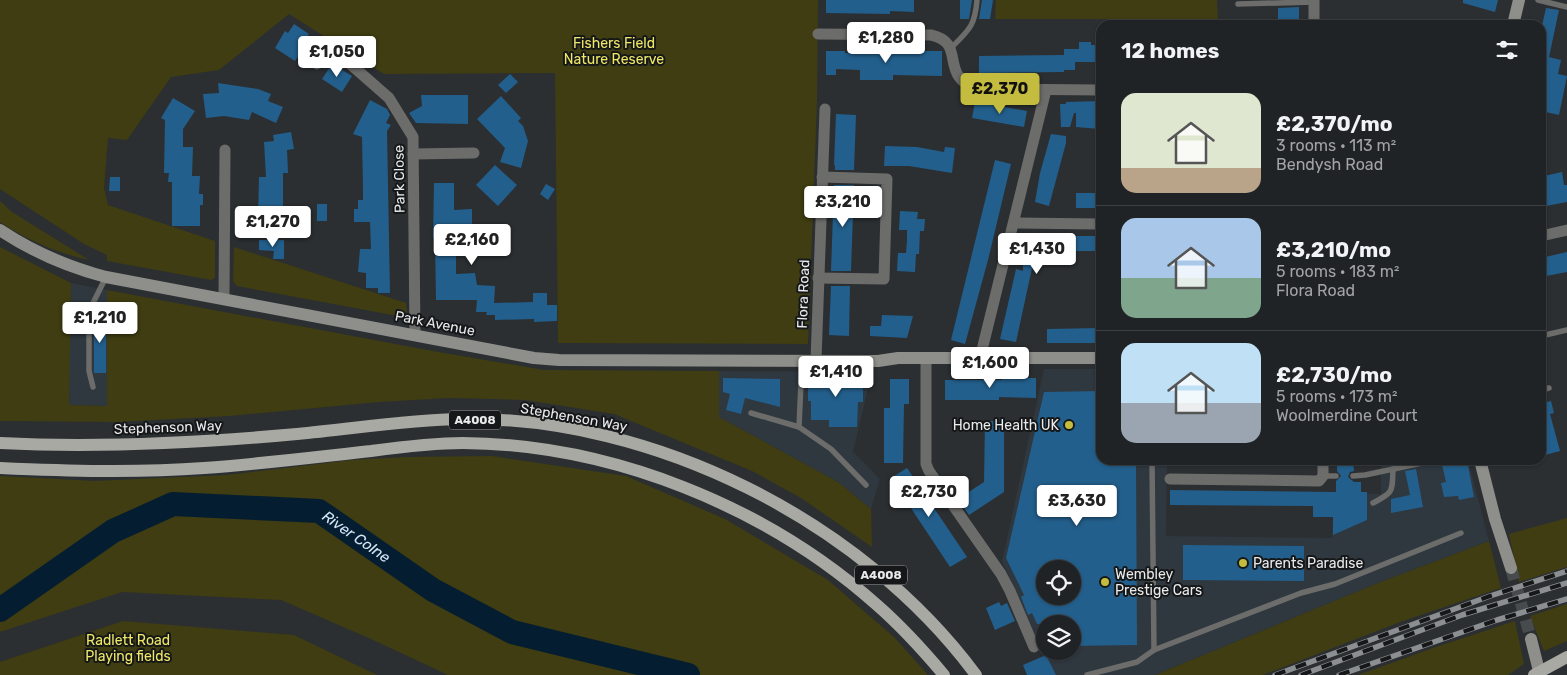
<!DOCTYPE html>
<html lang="en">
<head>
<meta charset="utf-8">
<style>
	body { margin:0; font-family:Rubik,sans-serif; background:#282b2e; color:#f1f3f6; height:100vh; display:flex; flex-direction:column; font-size:19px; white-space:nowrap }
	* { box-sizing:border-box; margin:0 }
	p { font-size:16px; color:#a2a4a7 }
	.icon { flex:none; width:28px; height:28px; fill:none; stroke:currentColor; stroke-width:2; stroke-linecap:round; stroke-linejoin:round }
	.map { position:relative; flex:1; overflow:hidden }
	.side { position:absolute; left:1096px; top:20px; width:450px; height:445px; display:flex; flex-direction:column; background:#202326; border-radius:15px; box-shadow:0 1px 4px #0004,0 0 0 1px #3d4043 }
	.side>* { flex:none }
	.controls { position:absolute; left:1036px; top:560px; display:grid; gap:10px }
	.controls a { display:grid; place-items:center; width:45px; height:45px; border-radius:50%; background:#202326; box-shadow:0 1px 4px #0004,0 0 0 1px #3d4043; font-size:25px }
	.price { position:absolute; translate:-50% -42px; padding:0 11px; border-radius:5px; background:#fff; color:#222; font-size:16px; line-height:32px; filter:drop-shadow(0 1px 2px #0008) }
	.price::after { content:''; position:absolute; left:50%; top:30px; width:15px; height:11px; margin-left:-8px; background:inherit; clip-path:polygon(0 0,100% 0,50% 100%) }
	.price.current { background:#c4bc3e; color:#111 }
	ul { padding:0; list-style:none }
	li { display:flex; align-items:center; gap:15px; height:125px; padding:0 25px }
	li+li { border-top:1px solid #3d4043 }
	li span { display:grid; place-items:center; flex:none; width:140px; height:100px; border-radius:15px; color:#555 }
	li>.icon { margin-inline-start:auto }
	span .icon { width:60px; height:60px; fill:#fffc; stroke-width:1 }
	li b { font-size:21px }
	h2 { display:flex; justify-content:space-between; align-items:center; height:60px; padding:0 25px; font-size:21px }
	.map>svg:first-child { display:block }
</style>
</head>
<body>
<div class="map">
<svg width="1567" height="675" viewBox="0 0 1567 675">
	<rect width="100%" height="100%" fill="#2b2f32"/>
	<g fill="#2f373f" fill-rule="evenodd">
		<polygon points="71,283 107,290 107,406 68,405"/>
		<path d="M1044,369H1101V460H1167L1166,536L1332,538L1334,493L1381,494V460H1468L1489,541L1378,583L1155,675H1053L1002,561ZM1045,569H1072V596H1045ZM1045,624H1072V651H1045Z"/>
		<polygon points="719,371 872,372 853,452 880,479 871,509 838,482 719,417"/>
	</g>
	<g fill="#3f3d11">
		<polygon points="0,0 818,0 817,102 808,344 558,343 555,73 384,74 289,14 219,70 171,77 127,140 108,138 104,188 108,205 215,241 215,278 211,280 107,261 107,255 84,244 0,189"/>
		<polygon points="996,0 1217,0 1218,19 995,19"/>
		<path d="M0,201L12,212L89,260C57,253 30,241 3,224L0,222Z"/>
		<polygon points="0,247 71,283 69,405 107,406 107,290 433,351 544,370 719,371 719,417 838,482 871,509 872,547 801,498 752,471 614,414 525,400 449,398 379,402 229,416 118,422 0,421"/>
		<polygon points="234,247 406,303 407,313 403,317 237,286 233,281"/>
		<polygon points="492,456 626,476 725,519 828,580 895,638 928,675 448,675 371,639 281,600 122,592 0,632 0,476 95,481 226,475 351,460 406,457"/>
		<polygon points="1567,518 1567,567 1519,582 1509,534"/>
		<polygon points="1489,541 1501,588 1403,621 1263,675 1155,675 1378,583"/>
		<polygon points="1567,604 1567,641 1544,651 1530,616"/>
		<polygon points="123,621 294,635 377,675 0,675 0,662"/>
		<polygon points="1515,621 1524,664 1508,675 1358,675 1436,647"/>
	</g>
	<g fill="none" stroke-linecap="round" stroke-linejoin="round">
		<path stroke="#051d30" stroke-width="24" id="s1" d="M0,610L113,531L173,504L319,511L433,590L512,632L688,675"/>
	</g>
	<g fill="#235f8c" fill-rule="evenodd">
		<polygon points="826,0 914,0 914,12 890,11 890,14 826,13"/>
		<polygon points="960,0 972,0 969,19 960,19"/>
		<polygon points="982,0 993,0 990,19 979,19"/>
		<polygon points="1463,0 1498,0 1495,12 1463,3"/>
		<polygon points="1299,7 1299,25 1278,25 1278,8"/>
		<polygon points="1546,8 1559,10 1549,57 1561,60 1558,74 1567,76 1559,115 1541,111 1541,30"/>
		<polygon points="294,24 309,34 303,43 306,45 295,61 275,48 285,31 288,33"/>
		<polygon points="1079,42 1091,42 1091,45 1101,45 1101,62 1075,62 1075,70 1064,70 1064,72 979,73 979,56 1064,55 1064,49 1079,49"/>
		<polygon points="826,51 845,51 845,53 889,54 910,53 910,51 942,51 942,76 893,75 893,80 860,80 860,70 836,69 836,75 826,75"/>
		<polygon points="332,64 352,76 342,92 322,79"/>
		<polygon points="510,74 518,82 506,93 498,85"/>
		<polygon points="218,83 258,89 271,94 268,101 283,107 276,123 252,112 249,120 224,116 206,118 203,94 219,93"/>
		<polygon points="421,95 468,95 468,124 416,123 409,113 422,106"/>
		<polygon points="501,96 521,118 518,121 523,126 528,141 521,168 500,162 505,148 477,119"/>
		<polygon points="173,98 195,111 183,129 183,147 193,147 192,176 200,176 199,194 203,194 203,205 200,205 200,226 172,226 172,182 168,182 169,173 164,173 165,120 161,118"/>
		<polygon points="370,100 387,109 390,115 386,123 391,125 387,131 390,293 378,293 378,288 366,288 366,273 358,272 360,249 371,249 370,222 354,222 354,209 358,209 358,200 363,200 363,188 362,137 353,134"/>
		<polygon points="1101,101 1100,129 1076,127 1076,113 1074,113 1070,127 1061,127 1060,104 1066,104 1066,102"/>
		<polygon points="975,102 1027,111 1024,127 972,118"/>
		<polygon points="836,114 856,115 854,170 835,170 835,165 834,165"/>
		<polygon points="291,132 294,149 287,150 288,173 283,173 283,221 259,221 258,219 259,177 266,177 264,142 274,141 273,135"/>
		<polygon points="1051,134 1066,136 1066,143 1049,206 1035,202 1040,173"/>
		<polygon points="885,146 917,147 944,152 945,147 955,148 952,173 909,166 884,166"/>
		<polygon points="995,160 1011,164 988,260 965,344 951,340"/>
		<polygon points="495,165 517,185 498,206 476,185"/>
		<polygon points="1562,172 1564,185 1567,185 1567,202 1546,206 1543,189 1546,189 1544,176"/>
		<polygon points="110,177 120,177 120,191 109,191"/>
		<polygon points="434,183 454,183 454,210 472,209 472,243 456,244 456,274 475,273 477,285 495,286 494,303 533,302 533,293 547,293 547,305 557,305 557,321 534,322 534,319 495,320 495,315 486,315 487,312 476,312 477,300 436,300 435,238 433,238"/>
		<polygon points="546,184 555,189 548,200 540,194"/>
		<polygon points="834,185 854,185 851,271 831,271"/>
		<rect x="1076" y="193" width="23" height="15"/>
		<rect x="317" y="204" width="10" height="17"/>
		<polygon points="900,211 918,212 917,219 925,219 924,231 920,231 919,254 916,254 915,272 897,271 898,253 906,253 907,241 907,230 899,230"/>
		<polygon points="1045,236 1096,236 1096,251 1040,251 1040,259 1034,259 1016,342 1000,339 1016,269 1023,271 1023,240 1045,240"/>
		<polygon points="259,240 284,240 284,259 273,259 274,251 259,250"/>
		<polygon points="1567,252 1567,272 1541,277 1541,258"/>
		<polygon points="831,286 850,286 849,336 829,335"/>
		<rect x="94" y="315" width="12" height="58"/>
		<polygon points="882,315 913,316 907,338 870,336 870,326 881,326"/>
		<polygon points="1101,328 1101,343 1047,343 1047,329"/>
		<polygon points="808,373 863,374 863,402 858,402 857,427 829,427 829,420 811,420 811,401 808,401"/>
		<polygon points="723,378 780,379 780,407 745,398 741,414 726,410 730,394 723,392"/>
		<polygon points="1002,378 1036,378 1036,398 999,397 999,400 945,400 945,380 1002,380"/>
		<polygon points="890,379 909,379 909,404 904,404 903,463 884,463 884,408 890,408"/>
		<path d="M1101,391V460H1136L1137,645L1072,646V624H1037L1032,613L1028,615L1021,597L1024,595L1006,558L1044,392ZM1045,569H1072V596H1045Z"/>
		<polygon points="1545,394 1547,402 1551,401 1554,413 1550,414 1560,451 1545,455 1541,442 1541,395"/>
		<polygon points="985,421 1004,421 1004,492 969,515 958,499 984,482"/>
		<polygon points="1337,460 1353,460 1354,471 1350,472 1348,477 1354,482 1361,482 1361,492 1367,492 1367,520 1333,535 1333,517 1313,517 1313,506 1170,505 1170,490 1336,492 1336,481 1341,476 1337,471"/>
		<polygon points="1441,460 1467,460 1474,497 1459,500 1458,496 1444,497 1441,483 1446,482"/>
		<polygon points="907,468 967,557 950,567 891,478"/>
		<polygon points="1416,469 1423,507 1391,513 1391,499 1410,495 1405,471"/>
		<polygon points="1183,545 1304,546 1304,581 1183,580"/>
		<polygon points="999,602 1001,606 1007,603 1015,621 995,630 986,608"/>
		<polygon points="1046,655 1056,675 1027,675 1023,665"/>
	</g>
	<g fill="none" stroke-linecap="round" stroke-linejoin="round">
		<polyline stroke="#474b4e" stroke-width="12" stroke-dasharray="12 6" stroke-linecap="butt" points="1511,568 1531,639"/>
		<g stroke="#6c6c6a" stroke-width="5.5">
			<polyline points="1538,0 1567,7"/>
			<polyline points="1238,4 1314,2"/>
			<path d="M951,48C969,30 975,26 977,0"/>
			<polyline points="1541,225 1543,235"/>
			<polyline points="1541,336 1567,330"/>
			<polyline points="802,360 799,427 831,449 866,485"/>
			<polyline points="93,387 89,371 89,311 106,277"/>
			<polyline points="1541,390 1549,388"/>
			<polyline points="751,413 799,427"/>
			<polyline points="1323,476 1336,476"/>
			<polyline points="1353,476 1365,475 1436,460"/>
			<path d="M1373,503C1394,492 1392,492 1393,469"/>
			<polyline points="1154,650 1301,593 1335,584 1461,533"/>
			<polyline points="1087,675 1137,662 1154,650 1152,460"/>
		</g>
		<g stroke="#6c6c6a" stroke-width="11">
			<polyline points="1314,0 1314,25"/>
			<path d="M818,34L931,35C968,43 937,76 978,89L1101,90"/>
			<polyline points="317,64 326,49 340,55 389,98 413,137 415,335"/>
			<polyline points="413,154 474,153"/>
			<polyline points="1014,223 1101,224"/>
			<polyline points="1541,236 1567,230"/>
			<polyline points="818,278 884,279 887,179 822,177"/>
			<polyline points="224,299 225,150"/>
			<polyline points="926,358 926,464 929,471 1001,574 1010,591 1034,647"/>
			<polyline points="980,358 1046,90"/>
			<polyline points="816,360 825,109"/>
			<polyline points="1170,479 1319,481 1323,476 1323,460"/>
		</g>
		<g stroke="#8e8e8b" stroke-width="12">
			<polyline points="1513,25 1519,0"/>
			<path d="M0,230C33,252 68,267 106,277L534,358L559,360L878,361L898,358H1101"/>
			<polyline points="1480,460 1495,519 1511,568"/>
			<polyline points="1531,639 1540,675"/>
		</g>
		<g stroke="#a9a9a4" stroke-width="12">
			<path d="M0,443C99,448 198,443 297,434C352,429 406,420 461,419C654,416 862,521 976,675"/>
			<path d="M0,468C68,471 136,473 204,468C260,464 316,457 371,451C401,447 432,443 463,443C611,444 766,506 877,605C901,626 923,650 944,675"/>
		</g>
		<g stroke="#8c8f91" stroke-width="5.5">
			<g id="rail">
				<polyline points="1275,675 1490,596 1567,571"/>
				<polyline points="1301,675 1462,615 1567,583"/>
				<polyline points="1339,675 1497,620 1567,599"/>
			</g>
		</g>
		<use href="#rail" stroke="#151718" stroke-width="4" stroke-dasharray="11" stroke-linecap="butt"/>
		<polyline stroke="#a9a9a4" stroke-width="12" points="1534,675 1567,657"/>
	</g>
	<g fill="#c4bc3e" stroke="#151718" stroke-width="2">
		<circle cx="1069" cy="425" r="5"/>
		<circle cx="1243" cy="563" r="5"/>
		<circle cx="1105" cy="582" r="5"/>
	</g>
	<g text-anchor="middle" stroke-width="4" stroke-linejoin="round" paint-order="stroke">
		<g fill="#151718" stroke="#a9abac" stroke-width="1">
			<rect x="449" y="410.5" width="52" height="19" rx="4"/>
			<rect x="855" y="565.5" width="52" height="19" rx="4"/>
		</g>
		<g font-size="12" font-weight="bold" fill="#e8eaec">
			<text x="475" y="424">A4008</text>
			<text x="881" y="579">A4008</text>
		</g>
		<g font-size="14" fill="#efe867" stroke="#151718">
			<text x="614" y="48">Fishers Field<tspan x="614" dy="16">Nature Reserve</tspan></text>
			<text x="128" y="645">Radlett Road<tspan x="128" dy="16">Playing fields</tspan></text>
		</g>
		<g font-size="14" fill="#e8eaec" stroke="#151718">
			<text transform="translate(399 179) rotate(-91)" y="5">Park Close</text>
			<text transform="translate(803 294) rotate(-88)" y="5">Flora Road</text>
			<text transform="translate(435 323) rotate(11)" y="5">Park Avenue</text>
			<text transform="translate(574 417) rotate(10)" y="5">Stephenson Way</text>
			<text transform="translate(168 427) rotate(-2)" y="5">Stephenson Way</text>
		</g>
		<g font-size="14" fill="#e8eaec" stroke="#151718" text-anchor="start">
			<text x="1059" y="430" text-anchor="end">Home Health UK</text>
			<text x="1253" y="568">Parents Paradise</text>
			<text x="1115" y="579">Wembley<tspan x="1115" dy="16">Prestige Cars</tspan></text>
		</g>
		<g font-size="15" font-style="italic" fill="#d4e7f7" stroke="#151718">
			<text dy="5" stroke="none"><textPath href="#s1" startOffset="395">River Colne</textPath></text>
		</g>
	</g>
</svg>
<div class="controls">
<a><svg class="icon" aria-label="locate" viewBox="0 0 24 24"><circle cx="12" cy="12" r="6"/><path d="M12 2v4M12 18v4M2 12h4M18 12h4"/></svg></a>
<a><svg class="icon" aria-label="layers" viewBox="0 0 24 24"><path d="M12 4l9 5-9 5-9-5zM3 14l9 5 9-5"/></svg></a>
</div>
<b class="price" style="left:886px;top:64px">£1,280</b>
<b class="price" style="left:337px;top:78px">£1,050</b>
<b class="price current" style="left:1000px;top:115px">£2,370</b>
<b class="price" style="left:843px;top:228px">£3,210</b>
<b class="price" style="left:273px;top:248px">£1,270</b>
<b class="price" style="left:472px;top:266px">£2,160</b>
<b class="price" style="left:1037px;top:275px">£1,430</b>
<b class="price" style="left:100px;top:344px">£1,210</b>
<b class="price" style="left:990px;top:389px">£1,600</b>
<b class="price" style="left:836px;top:398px">£1,410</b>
<b class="price" style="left:929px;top:518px">£2,730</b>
<b class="price" style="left:1077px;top:527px">£3,630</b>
<section class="side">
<h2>12 homes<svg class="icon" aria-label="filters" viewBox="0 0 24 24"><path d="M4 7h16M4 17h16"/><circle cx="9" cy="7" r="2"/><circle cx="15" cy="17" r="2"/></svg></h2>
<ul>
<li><span style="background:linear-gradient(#dfe7d0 75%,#b9a48a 0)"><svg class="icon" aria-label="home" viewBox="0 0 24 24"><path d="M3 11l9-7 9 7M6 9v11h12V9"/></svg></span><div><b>£2,370/mo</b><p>3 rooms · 113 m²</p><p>Bendysh Road</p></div></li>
<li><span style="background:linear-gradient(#a9c7e8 60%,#7fa58c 0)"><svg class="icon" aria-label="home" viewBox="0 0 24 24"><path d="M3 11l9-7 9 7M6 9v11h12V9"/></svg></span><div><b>£3,210/mo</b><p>5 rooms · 183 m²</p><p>Flora Road</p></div></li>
<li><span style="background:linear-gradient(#bfe0f5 60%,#9aa5b1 0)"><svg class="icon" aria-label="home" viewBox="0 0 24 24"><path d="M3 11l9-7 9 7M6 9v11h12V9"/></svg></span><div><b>£2,730/mo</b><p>5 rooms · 173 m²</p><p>Woolmerdine Court</p></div></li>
</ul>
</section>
</div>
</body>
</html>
